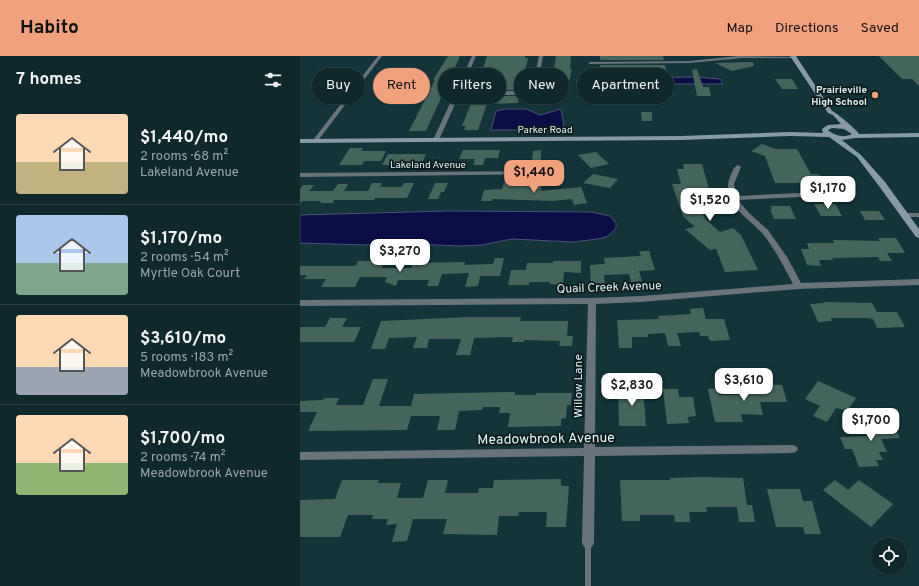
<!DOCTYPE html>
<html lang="en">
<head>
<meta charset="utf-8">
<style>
	body { margin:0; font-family:Overpass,sans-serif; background:#1c3438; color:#f1f3f6; height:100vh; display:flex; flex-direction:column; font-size:15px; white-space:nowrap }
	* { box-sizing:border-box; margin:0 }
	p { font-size:13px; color:#9ba6a9 }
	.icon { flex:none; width:22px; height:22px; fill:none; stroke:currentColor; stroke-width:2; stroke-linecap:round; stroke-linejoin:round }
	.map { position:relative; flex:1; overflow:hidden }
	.details { display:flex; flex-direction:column; background:#0e282c; width:300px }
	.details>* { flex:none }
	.hud { position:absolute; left:12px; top:12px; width:380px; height:36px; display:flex; gap:8px }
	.fabs { position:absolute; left:571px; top:482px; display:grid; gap:8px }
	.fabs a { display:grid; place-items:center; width:36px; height:36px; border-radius:50%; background:#0e282c; box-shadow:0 1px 3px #0004,0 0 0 1px #2e4448; font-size:20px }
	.price { position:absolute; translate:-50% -34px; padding:0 9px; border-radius:8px; background:#fff; color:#222; font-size:13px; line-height:26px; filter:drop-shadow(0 1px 2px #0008) }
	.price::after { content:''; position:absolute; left:50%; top:24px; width:12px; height:9px; margin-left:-6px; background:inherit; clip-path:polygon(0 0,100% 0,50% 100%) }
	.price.active { background:#f1a17c; color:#111 }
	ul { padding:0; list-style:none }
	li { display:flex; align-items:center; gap:12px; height:100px; padding:0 16px }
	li+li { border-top:1px solid #2e4448 }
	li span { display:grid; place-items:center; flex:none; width:112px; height:80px; border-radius:4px; color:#555 }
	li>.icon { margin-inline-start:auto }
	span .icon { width:48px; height:48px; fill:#fffc; stroke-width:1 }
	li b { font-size:17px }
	h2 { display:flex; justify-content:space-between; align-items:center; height:48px; padding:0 16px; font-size:17px }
	.pill { padding:0 14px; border-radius:18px; background:#0e282c; box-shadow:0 1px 3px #0004,0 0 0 1px #2e4448; font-size:14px; line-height:36px }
	.pill.active { background:#f1a17c; color:#111 }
	header { display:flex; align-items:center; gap:24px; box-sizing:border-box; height:56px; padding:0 20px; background:#f1a17c; color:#111 }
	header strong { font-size:19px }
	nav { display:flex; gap:22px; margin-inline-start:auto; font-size:14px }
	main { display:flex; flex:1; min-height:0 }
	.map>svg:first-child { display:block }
</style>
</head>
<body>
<header>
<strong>Habito</strong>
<nav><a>Map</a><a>Directions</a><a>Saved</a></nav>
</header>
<main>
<section class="details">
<h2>7 homes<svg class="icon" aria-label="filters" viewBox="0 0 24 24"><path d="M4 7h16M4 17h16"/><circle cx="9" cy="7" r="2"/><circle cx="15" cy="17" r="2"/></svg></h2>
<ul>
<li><span style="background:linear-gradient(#ffd9b3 60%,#c2b280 0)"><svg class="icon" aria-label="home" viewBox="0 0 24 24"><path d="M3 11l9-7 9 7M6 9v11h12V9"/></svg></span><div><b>$1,440/mo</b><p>2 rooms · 68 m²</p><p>Lakeland Avenue</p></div></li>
<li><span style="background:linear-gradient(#a9c7e8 60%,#7fa58c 0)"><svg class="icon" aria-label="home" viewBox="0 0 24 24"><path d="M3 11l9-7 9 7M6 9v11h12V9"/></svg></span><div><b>$1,170/mo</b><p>2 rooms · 54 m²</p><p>Myrtle Oak Court</p></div></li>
<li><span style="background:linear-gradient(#ffd9b3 65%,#9aa5b1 0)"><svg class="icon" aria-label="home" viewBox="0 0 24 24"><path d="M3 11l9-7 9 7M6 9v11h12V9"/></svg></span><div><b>$3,610/mo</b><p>5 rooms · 183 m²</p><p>Meadowbrook Avenue</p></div></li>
<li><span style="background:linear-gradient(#ffd9b3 60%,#8fb573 0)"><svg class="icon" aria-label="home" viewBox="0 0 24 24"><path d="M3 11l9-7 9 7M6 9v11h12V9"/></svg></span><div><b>$1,700/mo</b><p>2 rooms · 74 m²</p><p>Meadowbrook Avenue</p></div></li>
</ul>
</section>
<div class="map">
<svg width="619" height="530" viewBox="0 0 619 530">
	<rect width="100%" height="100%" fill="#13353a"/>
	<g fill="#0b0d45" stroke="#4b527a">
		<polygon points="396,21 420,23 423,28 283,28 276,26 277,24 285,22"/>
		<polygon points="206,53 226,53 240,59 261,53 264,69 262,73 256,74 191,74 196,55"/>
		<polygon points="147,155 291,156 310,160 316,167 316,172 308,180 298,183 273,186 212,183 181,189 161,190 87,187 69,189 0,187 0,159"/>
	</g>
	<g fill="#45655c">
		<polygon points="148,0 160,0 126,75 109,75 135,24 133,24"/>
		<polygon points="187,0 225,0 225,2 228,2 221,34 176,34"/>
		<polygon points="256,0 271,0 270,13 272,13 266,39 245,46 249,32 251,32"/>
		<polygon points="300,0 363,0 364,4 300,4"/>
		<polygon points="579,0 619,0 619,30 612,23 602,23"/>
		<polygon points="453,6 454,10 432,15 415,7"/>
		<polygon points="300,9 365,9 367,17 300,18"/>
		<polygon points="397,13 403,31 409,31 411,40 397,40 392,14"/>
		<polygon points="475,23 492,23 498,33 482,33"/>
		<polygon points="174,40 219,40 218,47 187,48 178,74 164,74 166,70 162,70"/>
		<polygon points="341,56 352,56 352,65 342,65"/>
		<polygon points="462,88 476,93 497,93 511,118 519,118 524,127 475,127 465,100 451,95"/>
		<polygon points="50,92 63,92 61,95 86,95 81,105 64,105 62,109 39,109"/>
		<polygon points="163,94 200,94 198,102 185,102 183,109 173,109 175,103 159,103"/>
		<polygon points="241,94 241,105 232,105 233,95"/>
		<polygon points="296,96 309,108 291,112 278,99"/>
		<polygon points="88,98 126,98 121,109 82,109"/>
		<polygon points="383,108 402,108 409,133 406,133 411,144 398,145 405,163 420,176 433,172 441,179 458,214 425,216 416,193 410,194 385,173 395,171 383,160 372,128 381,128 377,113 384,113"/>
		<polygon points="293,118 318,123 310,132 283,127"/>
		<polygon points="204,126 213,126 213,128 242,128 241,135 281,131 287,147 274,149 272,143 253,145 192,143 192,145 181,145 184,134 202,133"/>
		<polygon points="72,127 82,127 80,131 102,131 104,127 114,127 107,142 75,142 74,144 34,144 33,147 20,147 21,145 2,145 0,148 0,133 3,129 14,129 9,135 33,135 38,128 48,128 44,135 68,135"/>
		<polygon points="135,127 148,127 144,136 141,136 138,143 128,143"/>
		<polygon points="514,148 535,148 542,160 521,160"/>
		<polygon points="471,150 490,150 496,163 474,163 470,153 472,153"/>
		<polygon points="560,155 579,155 585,164 565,164"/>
		<polygon points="578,182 596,182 605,197 587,197 592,205 580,205 578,201 532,202 533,204 519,204 521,210 507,209 501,193 509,193 507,187 534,187 533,184 580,185"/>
		<polygon points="339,195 349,195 355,214 339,215 342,225 331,226 329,218 304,219 305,228 291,228 290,209 305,208 304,202 341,200"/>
		<polygon points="195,202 204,202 200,220 180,220 178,230 165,231 169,217 142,218 138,230 127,230 129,224 98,224 96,230 85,226 87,221 60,221 55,231 21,231 26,223 4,223 7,219 0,219 0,210 56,210 58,205 85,205 82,212 111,212 113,207 165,206 164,209 193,208"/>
		<polygon points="253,205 281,205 281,217 264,216 263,229 250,228 250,226 229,226 229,229 208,229 211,214 226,214 227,207 253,207"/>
		<polygon points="524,246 572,247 577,256 597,256 605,271 577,272 573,263 567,262 531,262 532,265 518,266 510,248 524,247"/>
		<polygon points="403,252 406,263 424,263 430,284 410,285 408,280 400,280 399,276 377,277 381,290 368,290 365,277 348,278 348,281 332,281 332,292 319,292 317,264 359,263 358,260 391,258 390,253"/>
		<polygon points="170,261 221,261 220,265 268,265 267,280 273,280 272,290 259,290 260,285 224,284 224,286 212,286 213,281 174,282 170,299 156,299 161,283 129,283 127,292 113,292 117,281 89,282 85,293 71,293 81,265"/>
		<polygon points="30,262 47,262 42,271 61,271 54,286 0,286 0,271 25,271"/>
		<polygon points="73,323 88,323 79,350 111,350 114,338 215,336 215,339 236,339 236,337 272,337 271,349 267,349 266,362 261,363 261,370 208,371 210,357 199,357 200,351 183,351 182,354 159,355 155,374 137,374 140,360 111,360 107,374 8,375 17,356 0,356 0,345 23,344 24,342 39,342 36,349 63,349"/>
		<polygon points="518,325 556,342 547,355 536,352 527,366 513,360 520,350 505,343"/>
		<polygon points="453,328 482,329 487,346 460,346 463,359 441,358 443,366 415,366 408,333 418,332 419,339 448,339 447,333 454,334"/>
		<polygon points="318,332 343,332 346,370 319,370"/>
		<polygon points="363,333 378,333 379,341 393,341 396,360 388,361 389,367 367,368"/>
		<polygon points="564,362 590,362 600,382 581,383 587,396 579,396 583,404 576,404 579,410 559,411 552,393 545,393 540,381 572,380"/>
		<polygon points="401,421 443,422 447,449 452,449 455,466 439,466 437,451 406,451 407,456 389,456 390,466 375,466 374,459 340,459 340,465 322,465 320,424 370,424 370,422"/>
		<polygon points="261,423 261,430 269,430 266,471 246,471 247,456 219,456 218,460 199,460 197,479 143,478 147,463 113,463 107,485 92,486 97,468 86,469 88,463 72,463 73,459 48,459 40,481 0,481 0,444 35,443 42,424 79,424 78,427 101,427 97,442 123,442 128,424 148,424 145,437 178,437 179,432 193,432 194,424"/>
		<polygon points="535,424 548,434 559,424 593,448 571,471 523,434"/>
		<polygon points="467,433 500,433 503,445 512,445 521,478 505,478 503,471 476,471"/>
	</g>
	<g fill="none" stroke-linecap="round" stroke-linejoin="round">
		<polyline stroke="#69737b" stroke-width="6" points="288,488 288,530"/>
		<g fill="#69737b" fill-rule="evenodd">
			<polygon points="78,0 82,0 17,86 13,86 13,84"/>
			<polygon points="172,0 176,0 161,35 223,35 232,33 239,0 243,0 237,34 223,39 159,39 139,84 134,85 133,84"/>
			<polygon points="439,0 495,1 493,2 443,2 389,7 290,8 288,7 290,6 389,5"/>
			<path d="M438,109L441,111L434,128L436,140L544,135L547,137L544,139L438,144L449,157L468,174L487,201L501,227L619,223V229L498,233L341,246L296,248L295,391L492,389L496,390L498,393L496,396L492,397L295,400L294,487L292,491L288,493L284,491L282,487L284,400L0,404V396L284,392L288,248L0,250V244L292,242L341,240L493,228C484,211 475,193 463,178C449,162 420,147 430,121C432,117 433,111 438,109Z"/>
			<polygon points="256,115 259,117 258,118 0,121 0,117"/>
			<rect x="602" y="157" width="17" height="4"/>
		</g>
		<path fill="#889aa6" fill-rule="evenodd" d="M490,0H496L532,55C536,56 558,75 559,78L619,77V81L555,82L542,84L561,99L585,126L619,173V182L616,181L579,130L557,101L529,81L490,80L381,84L0,87V83L381,80L490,76L523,77L522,73L528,69L541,68L533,59L528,57ZM532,72L544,73L552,78C544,82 536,80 529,75L528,74Z"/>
	</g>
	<circle fill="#f1a17c" stroke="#0c1a1c" stroke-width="1.5" cx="575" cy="39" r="4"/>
	<g text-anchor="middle" stroke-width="3.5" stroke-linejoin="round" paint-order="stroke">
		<g font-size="10" font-weight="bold" fill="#e1f3f6" stroke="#0c1a1c" text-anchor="end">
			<text x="567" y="37">Prairieville<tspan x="567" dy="12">High School</tspan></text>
		</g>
		<g font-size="10" fill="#e1f3f6" stroke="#0c1a1c">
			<text x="245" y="77">Parker Road</text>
			<text x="128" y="112">Lakeland Avenue</text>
		</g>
		<g font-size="12" fill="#e1f3f6" stroke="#0c1a1c">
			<text transform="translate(309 231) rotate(-2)" y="4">Quail Creek Avenue</text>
			<text transform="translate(278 330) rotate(-90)" y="4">Willow Lane</text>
		</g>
		<g font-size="14" fill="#e1f3f6" stroke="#0c1a1c">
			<text transform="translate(246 382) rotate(-1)" y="5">Meadowbrook Avenue</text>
		</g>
	</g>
</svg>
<div class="fabs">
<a><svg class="icon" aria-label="locate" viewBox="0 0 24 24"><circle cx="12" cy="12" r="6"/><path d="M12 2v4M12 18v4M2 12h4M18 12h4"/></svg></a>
</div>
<b class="price active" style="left:234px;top:138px">$1,440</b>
<b class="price" style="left:528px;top:154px">$1,170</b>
<b class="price" style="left:410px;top:166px">$1,520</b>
<b class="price" style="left:100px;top:217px">$3,270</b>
<b class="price" style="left:444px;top:346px">$3,610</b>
<b class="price" style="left:332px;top:351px">$2,830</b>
<b class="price" style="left:571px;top:386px">$1,700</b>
<div class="hud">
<a class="pill">Buy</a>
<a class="pill active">Rent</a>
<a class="pill">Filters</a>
<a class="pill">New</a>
<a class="pill">Apartment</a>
</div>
</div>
</main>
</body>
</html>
